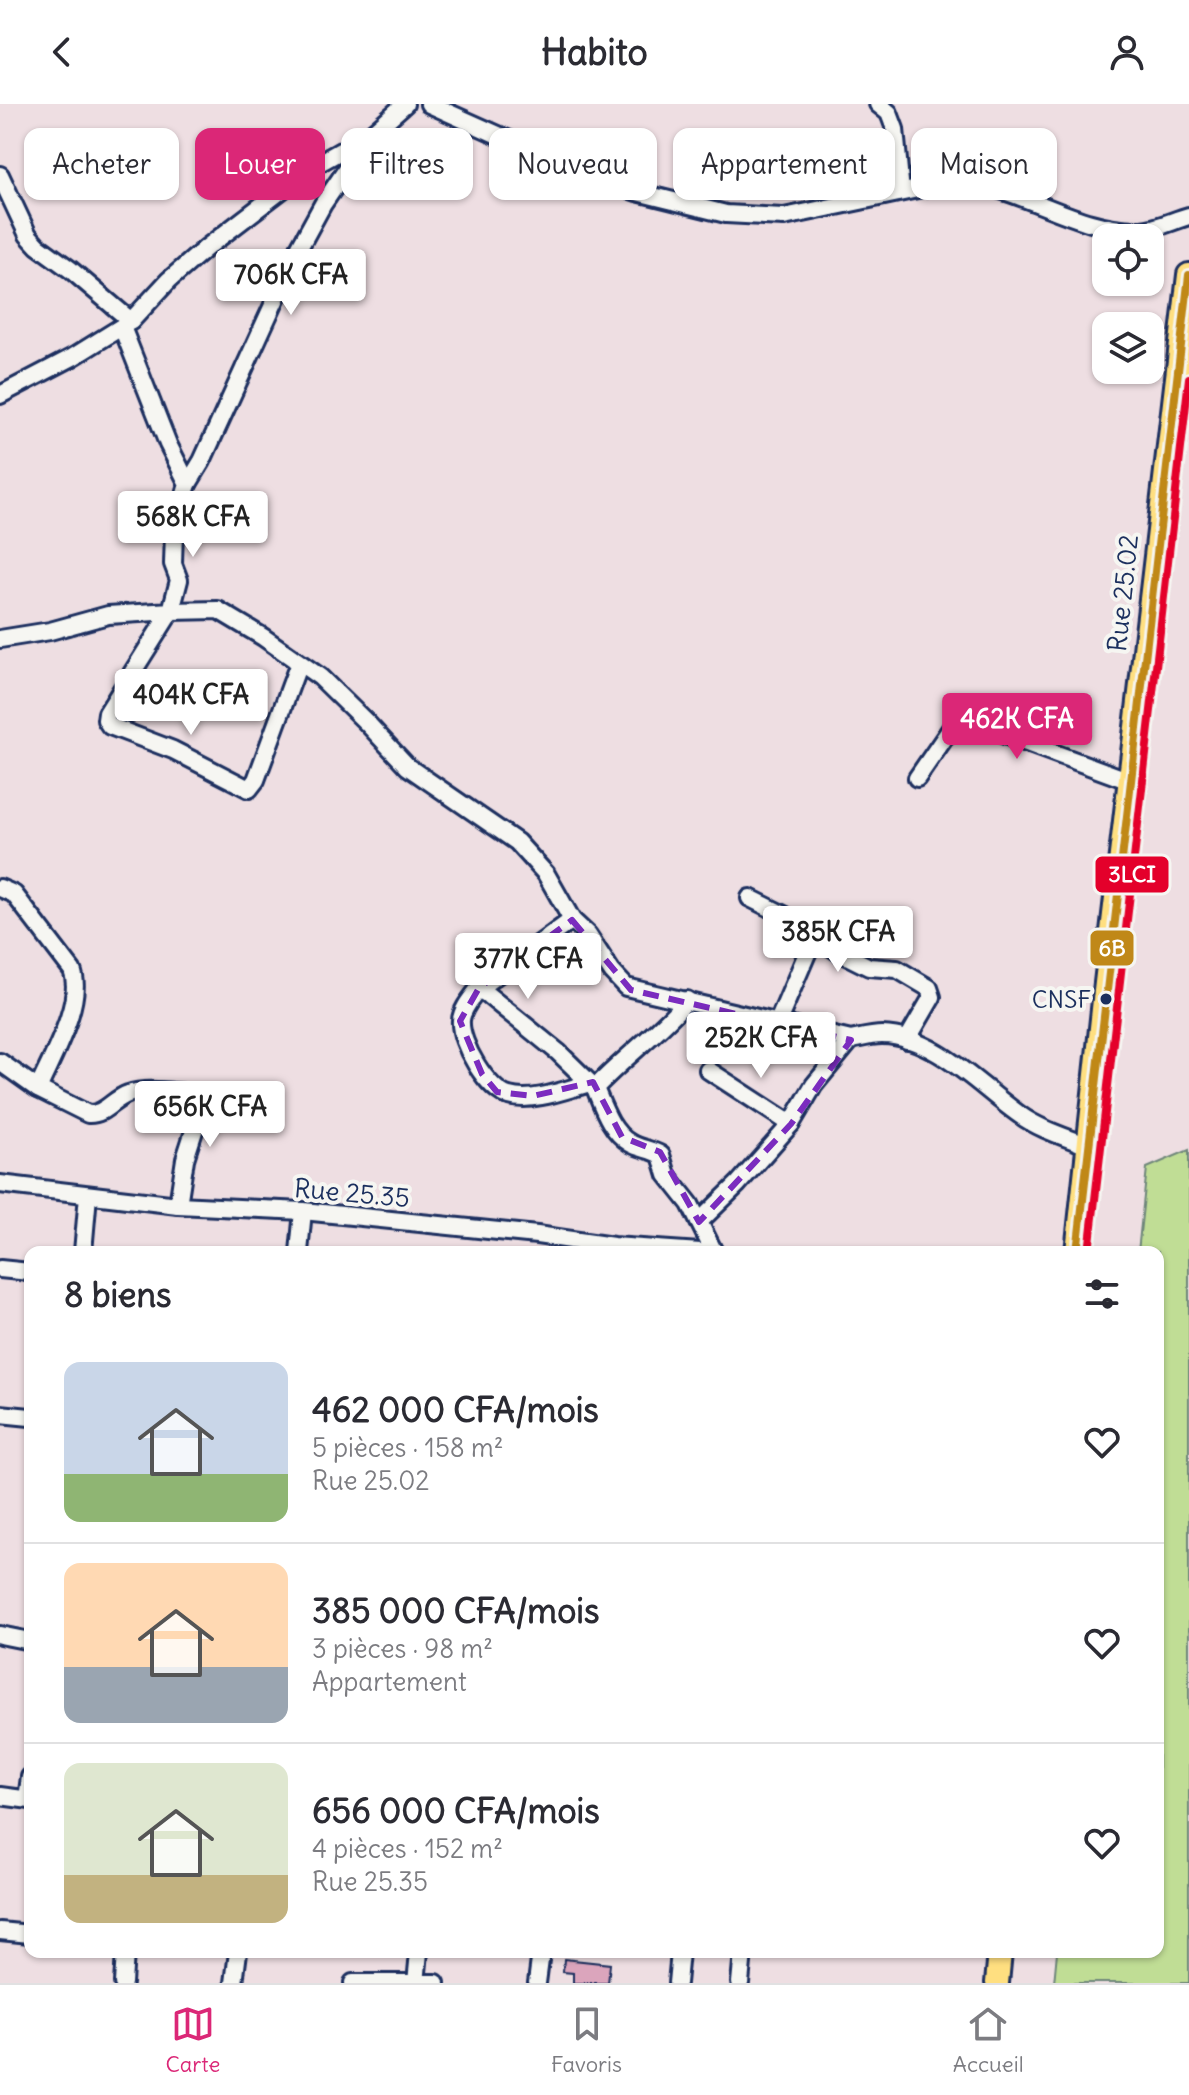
<!DOCTYPE html>
<html lang="fr">
<head>
<meta charset="utf-8">
<style>
	body { margin:0; font-family:Delius,sans-serif; background:#f2f2f3; color:#2b2b33; height:100vh; display:flex; flex-direction:column; font-size:30px; white-space:nowrap }
	* { box-sizing:border-box; margin:0 }
	p { font-size:26px; color:#7c7c81 }
	.icon { flex:none; width:44px; height:44px; fill:none; stroke:currentColor; stroke-width:2; stroke-linecap:round; stroke-linejoin:round }
	.map { position:relative; flex:1; overflow:hidden }
	.side { position:absolute; left:24px; top:1142px; width:1140px; height:712px; display:flex; flex-direction:column; background:#fff; border-radius:16px; box-shadow:0 2px 6px #0004 }
	.side>* { flex:none }
	.hud { position:absolute; left:24px; top:24px; width:1142px; height:72px; display:flex; gap:16px }
	.controls { position:absolute; left:1092px; top:120px; display:grid; gap:16px }
	.controls a { display:grid; place-items:center; width:72px; height:72px; border-radius:16px; background:#fff; box-shadow:0 2px 6px #0004; font-size:40px }
	.price { position:absolute; translate:-50% -68px; padding:0 18px; border-radius:8px; background:#fff; color:#222; font-size:26px; line-height:52px; filter:drop-shadow(0 2px 4px #0008) }
	.price::after { content:''; position:absolute; left:50%; top:48px; width:24px; height:18px; margin-left:-12px; background:inherit; clip-path:polygon(0 0,100% 0,50% 100%) }
	.price.selected { background:#db2777; color:#fff }
	ul { padding:0; list-style:none }
	li { display:flex; align-items:center; gap:24px; height:200px; padding:0 40px }
	li+li { border-top:2px solid #e1e1e2 }
	li span { display:grid; place-items:center; flex:none; width:224px; height:160px; border-radius:16px; color:#555 }
	li>.icon { margin-inline-start:auto }
	span .icon { width:96px; height:96px; fill:#fffc; stroke-width:1 }
	li b { font-size:34px }
	h2 { display:flex; justify-content:space-between; align-items:center; height:96px; padding:0 40px; font-size:34px }
	.pill { padding:0 28px; border-radius:16px; background:#fff; box-shadow:0 2px 6px #0004; font-size:28px; line-height:72px }
	.pill.selected { background:#db2777; color:#fff }
	header { display:flex; justify-content:space-between; align-items:center; height:104px; padding:0 40px; background:#fff; font-size:36px; font-weight:700 }
	.tab-bar { display:flex; justify-content:space-around; align-items:center; height:112px; border-top:2px solid #e1e1e2; background:#fff; font-size:22px; color:#7c7c81 }
	.tab-bar a { display:grid; justify-items:center; gap:4px }
	.tab-bar .selected { color:#db2777 }
	.map>svg:first-child { display:block }
</style>
</head>
<body>
<header><svg class="icon" aria-label="back" viewBox="0 0 24 24"><path d="M15 5l-7 7 7 7"/></svg>Habito<svg class="icon" aria-label="person" viewBox="0 0 24 24"><circle cx="12" cy="8" r="4"/><path d="M4 21q1-7 8-7t8 7"/></svg></header>
<div class="map">
<svg width="1189" height="1879" viewBox="0 0 1189 1879">
	<rect width="100%" height="100%" fill="#eedee2"/>
	<filter id="ink" filterUnits="userSpaceOnUse"><feTurbulence type="fractalNoise" baseFrequency=".0125" numOctaves="2"/><feDisplacementMap in="SourceGraphic" scale="16" xChannelSelector="R" yChannelSelector="G"/><feConvolveMatrix kernelMatrix="1 2 1 2 8 2 1 2 1" color-interpolation-filters="sRGB"/></filter>
	<g filter="url(#ink)">
		<polygon fill="#c0dd95" stroke="#6e867a" stroke-width="2" points="1189,1046 1189,1879 1054,1879 1057,1848 1158,1848 1158,1148 1138,1148 1147,1064"/>
		<polygon fill="#dba5bc" stroke="#1b2f5e" stroke-width="2" points="564,1855 610,1860 608,1879 573,1879 573,1869 563,1868"/>
		<g fill="none" stroke-linecap="round" stroke-linejoin="round">
			<g stroke="#1b2f5e" stroke-width="22">
				<g id="minor">
					<path d="M429,0L585,70L637,88L726,110L784,113L956,77C1020,81 1076,128 1141,126C1157,125 1174,116 1189,112"/>
					<polyline points="878,0 889,9 895,25 901,88"/>
					<polyline points="0,71 28,131 38,142 71,166 131,217"/>
					<polyline points="0,291 73,253 131,217 169,176 206,144 312,63 371,30 405,0"/>
					<polyline points="188,380 202,357 299,144 323,100 368,34"/>
					<polyline points="0,535 50,527 108,511 171,507 179,476 173,460 174,428 188,380 168,340 122,223"/>
					<path d="M299,559L256,676L249,685L173,646L110,622L106,616L107,609L171,507L218,506L263,533L320,573L367,619L408,663L517,738L546,770L572,816L588,831L612,868L626,883L851,936C861,934 872,931 882,931C935,932 980,983 1020,1011C1039,1025 1066,1033 1088,1042"/>
					<polyline points="917,674 961,610 983,623 1130,677"/>
					<path d="M0,784L14,790L72,866C85,896 51,955 38,985"/>
					<polyline points="750,794 784,811 837,847 869,863 897,865 929,884 932,893 907,936"/>
					<polyline points="572,816 479,884 558,948 595,984"/>
					<path d="M479,884C473,893 462,904 461,916C459,939 488,987 509,992C533,999 567,985 590,979"/>
					<path d="M687,896C659,929 624,953 595,984C603,1003 611,1028 630,1039C640,1045 651,1045 661,1051L667,1071L690,1100L714,1148"/>
					<polyline points="777,920 814,833"/>
					<path d="M0,958L38,985L88,1010C105,1011 113,995 128,990C147,983 175,989 195,990L200,992L201,1005L185,1055L178,1101"/>
					<polyline points="708,966 791,1020"/>
					<polyline points="0,1080 178,1101 303,1107 537,1131 613,1142 700,1148"/>
					<polyline points="699,1118 738,1080 791,1020 814,981 851,936"/>
					<polyline points="83,1148 88,1091"/>
					<polyline points="299,1148 303,1107"/>
					<polyline points="0,1165 30,1168"/>
					<polyline points="0,1310 30,1313"/>
					<polyline points="0,1531 30,1537"/>
					<polyline points="0,1692 30,1696"/>
					<polyline points="27,1695 30,1673"/>
					<polyline points="0,1827 30,1830"/>
					<polyline points="123,1879 125,1848"/>
					<polyline points="234,1879 238,1848"/>
					<polyline points="353,1879 436,1879"/>
					<polyline points="416,1879 419,1848"/>
					<polyline points="537,1879 541,1848"/>
					<polyline points="677,1879 680,1848"/>
					<polyline points="740,1879 743,1848"/>
				</g>
			</g>
			<g stroke="#1b2f5e" stroke-width="28">
				<g id="major">
					<polyline points="1077,1148 1104,896 1189,171"/>
					<polyline points="997,1879 1000,1848"/>
				</g>
			</g>
			<use href="#minor" stroke="#f6f6f2" stroke-width="16"/>
			<use href="#major" stroke="#ffdf80" stroke-width="22"/>
			<g stroke="#f6f6f2" stroke-width="14">
				<polyline id="bus-1" points="1077,1148 1189,171"/>
			</g>
			<g stroke="#f6f6f2" stroke-width="14">
				<polyline id="bus-2" points="1089,1148 1189,274"/>
			</g>
			<use href="#bus-1" stroke="#c08818" stroke-width="8"/>
			<use href="#bus-2" stroke="#e4002b" stroke-width="8"/>
		</g>
	</g>
	<path fill="none" stroke="#7b2cbf" stroke-width="6" stroke-dasharray="16 10" stroke-linejoin="round" d="M572,816L631,886L851,936L791,1020L699,1118L660,1048L622,1033L593,978L533,992L497,988L482,970L460,917L479,884Z"/>
	<circle fill="#1b2f5e" stroke="#f6f6f2" stroke-width="3" cx="1106" cy="895" r="7"/>
	<g text-anchor="middle" stroke-width="8" stroke-linejoin="round" paint-order="stroke">
		<g font-size="24" fill="#1b2f5e" stroke="#f6f6f2" text-anchor="end">
			<text x="1091" y="904">CNSF</text>
		</g>
		<g font-size="26" fill="#1b2f5e" stroke="#f6f6f2">
			<text transform="translate(1123 489) rotate(-84)" y="9">Rue 25.02</text>
			<text transform="translate(352 1089) rotate(5)" y="9">Rue 25.35</text>
		</g>
	</g>
	<g stroke="#f6f6f2" stroke-width="3">
		<rect x="1094" y="751" width="76" height="39" rx="8" fill="#e4002b"/>
		<rect x="1089" y="825" width="46" height="38" rx="8" fill="#c08818"/>
	</g>
	<g font-size="22" text-anchor="middle" font-weight="bold" fill="#fff">
		<text x="1132" y="778">3LCI</text>
		<text x="1112" y="852">6B</text>
	</g>
</svg>
<div class="controls">
<a><svg class="icon" aria-label="locate" viewBox="0 0 24 24"><circle cx="12" cy="12" r="6"/><path d="M12 2v4M12 18v4M2 12h4M18 12h4"/></svg></a>
<a><svg class="icon" aria-label="layers" viewBox="0 0 24 24"><path d="M12 4l9 5-9 5-9-5zM3 14l9 5 9-5"/></svg></a>
</div>
<b class="price" style="left:291px;top:213px">706K CFA</b>
<b class="price" style="left:193px;top:455px">568K CFA</b>
<b class="price" style="left:191px;top:633px">404K CFA</b>
<b class="price selected" style="left:1017px;top:657px">462K CFA</b>
<b class="price" style="left:838px;top:870px">385K CFA</b>
<b class="price" style="left:528px;top:897px">377K CFA</b>
<b class="price" style="left:761px;top:976px">252K CFA</b>
<b class="price" style="left:210px;top:1045px">656K CFA</b>
<div class="hud">
<a class="pill">Acheter</a>
<a class="pill selected">Louer</a>
<a class="pill">Filtres</a>
<a class="pill">Nouveau</a>
<a class="pill">Appartement</a>
<a class="pill">Maison</a>
</div>
<section class="side">
<h2>8 biens<svg class="icon" aria-label="filters" viewBox="0 0 24 24"><path d="M4 7h16M4 17h16"/><circle cx="9" cy="7" r="2"/><circle cx="15" cy="17" r="2"/></svg></h2>
<ul>
<li><span style="background:linear-gradient(#c9d6e8 70%,#8fb573 0)"><svg class="icon" aria-label="home" viewBox="0 0 24 24"><path d="M3 11l9-7 9 7M6 9v11h12V9"/></svg></span><div><b>462 000 CFA/mois</b><p>5 pièces · 158 m²</p><p>Rue 25.02</p></div><svg class="icon" aria-label="heart" viewBox="0 0 24 24"><path d="M12 20l-8-8c-3-5 5-10 8-4 3-6 11-1 8 4z"/></svg></li>
<li><span style="background:linear-gradient(#ffd9b3 65%,#9aa5b1 0)"><svg class="icon" aria-label="home" viewBox="0 0 24 24"><path d="M3 11l9-7 9 7M6 9v11h12V9"/></svg></span><div><b>385 000 CFA/mois</b><p>3 pièces · 98 m²</p><p>Appartement</p></div><svg class="icon" aria-label="heart" viewBox="0 0 24 24"><path d="M12 20l-8-8c-3-5 5-10 8-4 3-6 11-1 8 4z"/></svg></li>
<li><span style="background:linear-gradient(#dfe7d0 70%,#c2b280 0)"><svg class="icon" aria-label="home" viewBox="0 0 24 24"><path d="M3 11l9-7 9 7M6 9v11h12V9"/></svg></span><div><b>656 000 CFA/mois</b><p>4 pièces · 152 m²</p><p>Rue 25.35</p></div><svg class="icon" aria-label="heart" viewBox="0 0 24 24"><path d="M12 20l-8-8c-3-5 5-10 8-4 3-6 11-1 8 4z"/></svg></li>
</ul>
</section>
</div>
<nav class="tab-bar">
<a class="selected"><svg class="icon" aria-label="map" viewBox="0 0 24 24"><path d="M3 6l6-2 6 2 6-2v14l-6 2-6-2-6 2zM9 4v14M15 6v14"/></svg>Carte</a>
<a><svg class="icon" aria-label="saved" viewBox="0 0 24 24"><path d="M7 4h10v16l-5-4-5 4z"/></svg>Favoris</a>
<a><svg class="icon" aria-label="home" viewBox="0 0 24 24"><path d="M3 11l9-7 9 7M6 9v11h12V9"/></svg>Accueil</a>
</nav>
</body>
</html>
